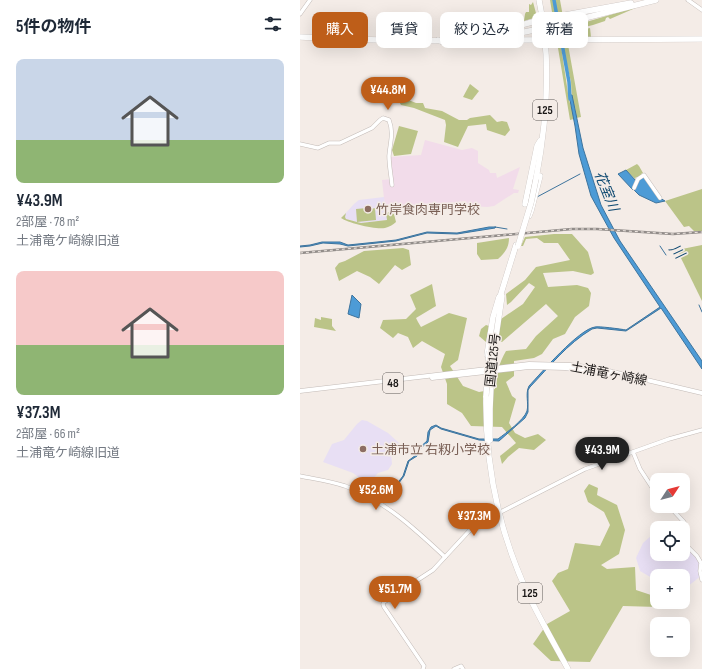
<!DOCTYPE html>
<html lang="ja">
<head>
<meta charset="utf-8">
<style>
	body { margin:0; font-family:"Sofia Sans Condensed","Noto Sans JP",sans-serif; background:#f2f2f3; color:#1f2937; height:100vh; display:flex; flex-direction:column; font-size:15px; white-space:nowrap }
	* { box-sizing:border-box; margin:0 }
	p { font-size:13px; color:#747a83 }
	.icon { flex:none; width:22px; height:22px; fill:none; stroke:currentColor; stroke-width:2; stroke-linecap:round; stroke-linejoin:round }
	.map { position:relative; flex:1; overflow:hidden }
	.panel { display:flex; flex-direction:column; background:#fff; width:300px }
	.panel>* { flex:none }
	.banner { position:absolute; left:12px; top:12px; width:330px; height:36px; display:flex; gap:8px }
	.needle { width:26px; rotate:54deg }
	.tools { position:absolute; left:350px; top:473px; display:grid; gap:8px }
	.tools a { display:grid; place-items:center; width:40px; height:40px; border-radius:8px; background:#fff; box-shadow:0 4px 16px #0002; font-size:20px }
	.price { position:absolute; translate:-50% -34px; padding:0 9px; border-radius:14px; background:#be5e19; color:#fff; font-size:13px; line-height:26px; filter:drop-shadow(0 1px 2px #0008) }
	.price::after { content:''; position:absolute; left:50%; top:24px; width:12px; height:9px; margin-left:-6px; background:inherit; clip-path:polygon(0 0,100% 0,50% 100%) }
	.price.selected { background:#222; color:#fff }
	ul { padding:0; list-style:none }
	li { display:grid; align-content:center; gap:8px; height:212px; padding:0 16px }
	li span { display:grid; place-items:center; height:124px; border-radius:8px; color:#555 }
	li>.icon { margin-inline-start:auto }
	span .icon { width:72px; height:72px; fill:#fffc; stroke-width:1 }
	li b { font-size:17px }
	h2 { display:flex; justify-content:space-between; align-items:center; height:48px; padding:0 16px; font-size:17px }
	.chip { padding:0 14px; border-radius:8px; background:#fff; box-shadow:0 4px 16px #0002; font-size:14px; line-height:36px }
	.chip.selected { background:#be5e19; color:#fff }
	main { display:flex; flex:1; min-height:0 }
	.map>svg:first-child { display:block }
</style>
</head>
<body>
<main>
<section class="panel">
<h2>5件の物件<svg class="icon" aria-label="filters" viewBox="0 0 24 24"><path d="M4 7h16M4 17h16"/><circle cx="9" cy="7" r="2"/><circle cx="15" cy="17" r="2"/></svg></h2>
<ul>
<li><span style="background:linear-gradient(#c9d6e8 65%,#8fb573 0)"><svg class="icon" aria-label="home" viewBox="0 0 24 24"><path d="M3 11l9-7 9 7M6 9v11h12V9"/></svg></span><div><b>¥43.9M</b><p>2部屋 · 78 m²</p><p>土浦竜ケ崎線旧道</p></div></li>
<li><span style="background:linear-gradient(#f6c9c9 60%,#8fb573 0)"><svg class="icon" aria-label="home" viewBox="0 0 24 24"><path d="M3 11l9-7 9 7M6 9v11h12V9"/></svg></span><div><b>¥37.3M</b><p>2部屋 · 66 m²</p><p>土浦竜ケ崎線旧道</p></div></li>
</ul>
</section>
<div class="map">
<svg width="402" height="669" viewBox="0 0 402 669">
	<rect width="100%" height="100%" fill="#f4ece7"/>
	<g fill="#f2dcea">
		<polygon points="120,25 129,26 122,39 79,37 79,31"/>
		<polygon points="125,140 162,150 172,148 178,151 178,163 189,170 190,173 196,173 197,178 220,167 213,189 219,190 218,193 214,193 194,206 187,207 171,206 165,201 113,208 102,205 85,207 82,180 92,179 91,157 121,155"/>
	</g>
	<g fill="#e8dff4">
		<polygon points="84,197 87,220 61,223 46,219 45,217 45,214 54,204 59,200"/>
		<polygon points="62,420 67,421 88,433 100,444 91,454 92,464 88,470 78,473 68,484 53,473 23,462 32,444 44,440 57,424"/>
		<polygon points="357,532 357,554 383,554 383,542 399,559 401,576 383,590 383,576 357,576 357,581 340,571 336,558 343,543 351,536"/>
	</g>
	<g fill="#bbc488">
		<polygon points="250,0 253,0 256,12 269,100 272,110 274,110 274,119 270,120"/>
		<polygon points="255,0 260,0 281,117 276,118 275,107 272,101 271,82 264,52"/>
		<polygon points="233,2 237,17 224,21 225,14 226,12 229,12 229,4 231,5"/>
		<polygon points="340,6 310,19 308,17 306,18 305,21 293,25 269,31 266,28"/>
		<polygon points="290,28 291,37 269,37 268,33"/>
		<polygon points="170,84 179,91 172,100 163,97"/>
		<polygon points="96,95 116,103 123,103 125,108 142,111 159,120 167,120 170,118 190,115 197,122 202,121 207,122 210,130 205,136 187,130 186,124 168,126 158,147 144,142 146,125 145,120 114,108 101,105"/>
		<polygon points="99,126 118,131 111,154 94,156 92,150"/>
		<polygon points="337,164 339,166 343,173 341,174 342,176 338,178 336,177 335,179 326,170"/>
		<polygon points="402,189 402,231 394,231 389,226 384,227 365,201"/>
		<path d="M67,208V210L75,208L76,220L57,222L61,223L87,220L86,213L91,212L94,214L96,222C93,225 89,227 85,228C76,230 48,223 41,218L46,213L45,217L46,219L57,222L56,209Z"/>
		<path d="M254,234H272L288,252L294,273L291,275L273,271L243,273L248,287L277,285L288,288L291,293L289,306L275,317L265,334L253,339L242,354L234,358L214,361V376L206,382L212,396L216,399L209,423L215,433L225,438L238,434L246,440L234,450L219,448L208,457L202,464L200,456L216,443L202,427L171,426L162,413L147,404V384L141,367L145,354L122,341L113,348L108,337L98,333L93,338L80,328L83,320L106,319L116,309L110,295L132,284L136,306L116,318L118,322L121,327L149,313L167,318L158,360L150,366L163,386L179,392L195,389C196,375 199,363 206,351L226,349L236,336L258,316L246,304L202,342H197L201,319L223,304L235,287L229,283L211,302L207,305L206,294L225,280L236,267L270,260L258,243H244L237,238L226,239L223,246H221L225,237Z"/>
		<path d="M209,238C209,247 205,253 198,259L181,260L177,254V243Z"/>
		<polygon points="402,245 402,301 377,250"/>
		<polygon points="103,248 109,250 111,265 102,270 95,265 79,284 70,277 57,271 39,281 35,268 39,263 45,261 64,251"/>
		<polygon points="21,317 32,319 32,326 36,331 14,327 15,318 21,320"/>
		<polygon points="186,325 189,326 186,342 179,336 181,329"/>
		<polygon points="289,484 298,488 297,495 317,505 325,530 319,554 301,565 307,569 335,567 336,590 351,595 357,591 357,602 367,602 358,607 323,606 290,662 251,661 233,644 247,624 270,611 252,581 258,573 268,569 275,543 300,546 310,525 304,512 288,502 284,491"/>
	</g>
	<g fill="#4d9bd6" stroke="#3e749d">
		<path d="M269,95H272L283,148L301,205L320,241L402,361V369L361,308L326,331L297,328L292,329C267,344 250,366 230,387L228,390V412L225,418L199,441L179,440L141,429L136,426L130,430L128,442L120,449L117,456L109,461L104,476L93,491L91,498L86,502L85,501L89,499L92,490L103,476L108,461L116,455L119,448L127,441L128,432L131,427L136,425L141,428L179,439H198C206,433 224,420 227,411C229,403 225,394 229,386C241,373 279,329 295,327C298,326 321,329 326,330L360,307L314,238L291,196L279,154L275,126Z"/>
		<polygon points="326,170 336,181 333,190 318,174"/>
		<polygon points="344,176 360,198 365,201 356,203 339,195 334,190 337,181"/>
		<polygon points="189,227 196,227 195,228 157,234 127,233 96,241 77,243 48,246 40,244 23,243 10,246 0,247 0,246 10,245 22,242 40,242 48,245 77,242 96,240 127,232 157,233"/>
		<polygon points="52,295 61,304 59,318 48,314"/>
	</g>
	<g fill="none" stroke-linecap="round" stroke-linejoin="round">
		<g stroke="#3e749d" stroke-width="1">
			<polyline points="237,197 280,174"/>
			<polyline points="195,227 207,229"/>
			<polyline points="360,246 366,255"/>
			<polyline points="399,305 402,312"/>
		</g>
		<polyline stroke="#4d9bd6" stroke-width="3.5" points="254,0 269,82 270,99"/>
		<g stroke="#c3bbb7" stroke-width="4.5">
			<g id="secondary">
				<polyline points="388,0 402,10"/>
				<polyline points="0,14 10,0"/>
				<path d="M0,144L18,148L29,143H40L72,128L80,120L83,118L89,120C94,133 90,143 89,156C89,165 91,175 92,185"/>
				<polyline points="334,188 338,179 344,175 360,198"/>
				<polyline points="333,452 340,469 357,495"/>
				<path d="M0,476C15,479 30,481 45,486C84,500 115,529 145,557"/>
				<polyline points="369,506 384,522 386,541 388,547 397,556 401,563 400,571 402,580"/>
				<polyline points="123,669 124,666 84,607 83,604 84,602 133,570 170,530 183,521 285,469 369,439 402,430"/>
				<polyline points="154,669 161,666 163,669"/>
			</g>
		</g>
		<g stroke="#c3bbb7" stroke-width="5">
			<g id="primary">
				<polyline points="132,378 229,367 265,368 314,375"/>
				<polyline points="0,391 229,364 270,365 296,368 402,393"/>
			</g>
		</g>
		<g stroke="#c3bbb7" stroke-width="6">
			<g id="highway">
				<polyline points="249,27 356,0"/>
				<polyline points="243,34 282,22"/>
				<polyline points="185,35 243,19 331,3"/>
				<path d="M0,37C79,40 161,47 239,29"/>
				<polyline points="138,40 150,45 157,45 215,40 402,39"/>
				<path d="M236,179C247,121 252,59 239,0"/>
				<polyline points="225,204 237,146 240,141"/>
				<polyline points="229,216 231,211 240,176"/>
				<polyline points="199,300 216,245"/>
				<polyline points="187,355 193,317 199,297"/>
				<path d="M186,396C185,466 199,533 229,596C241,621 255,645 268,669"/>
				<polyline points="190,440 190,409 192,363 202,296"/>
			</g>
		</g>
		<use href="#secondary" stroke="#fff" stroke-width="3.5"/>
		<use href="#primary" stroke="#fff" stroke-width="4"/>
		<use href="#highway" stroke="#fff" stroke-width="5.5"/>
		<g stroke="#918c89" stroke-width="2.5">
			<polyline id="rail" points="0,253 272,229 297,229 373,234 402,232"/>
		</g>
		<use href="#rail" stroke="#f4ece7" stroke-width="1" stroke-dasharray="3" stroke-linecap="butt"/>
		<g stroke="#c3bbb7" stroke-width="6" stroke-linecap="butt">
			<g id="highway-bridge">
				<polyline points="239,29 249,27"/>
				<polyline points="218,246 231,203 236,179"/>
				<polyline points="186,396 189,351"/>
			</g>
		</g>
		<use href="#highway-bridge" stroke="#fff" stroke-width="5.5"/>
	</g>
	<g fill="#8d6e63" stroke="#f4ece7" stroke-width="1.5">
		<circle cx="68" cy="209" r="4"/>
		<circle cx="63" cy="449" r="4"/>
	</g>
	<g text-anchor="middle" stroke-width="3" stroke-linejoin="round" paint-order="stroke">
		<g fill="#f4ece7" stroke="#5d5856" stroke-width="1">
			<rect x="233" y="100" width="24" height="20" rx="3"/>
			<rect x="83" y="373" width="20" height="20" rx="3"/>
			<rect x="218" y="583" width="24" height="20" rx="3"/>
		</g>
		<g font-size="12" font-weight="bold" fill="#1c1918">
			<text x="245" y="114">125</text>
			<text x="93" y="387">48</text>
			<text x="230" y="597">125</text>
		</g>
		<g font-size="13" fill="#785e54" stroke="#f4ece7" text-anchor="start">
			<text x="76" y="214">竹岸食肉専門学校</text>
			<text x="71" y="454">土浦市立 右籾小学校</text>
		</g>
		<g font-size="13" fill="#1c1918" stroke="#f4ece7">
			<text transform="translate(192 360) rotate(-84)" y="5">国道125号</text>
			<text transform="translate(309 373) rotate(11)" y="5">土浦竜ヶ崎線</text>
		</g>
		<g font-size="14" font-style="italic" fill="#0e4971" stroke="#f4ece7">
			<text transform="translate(307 191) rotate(68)" y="5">花室川</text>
			<text transform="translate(377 251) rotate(50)" y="5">川</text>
		</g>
	</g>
</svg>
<div class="tools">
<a><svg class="needle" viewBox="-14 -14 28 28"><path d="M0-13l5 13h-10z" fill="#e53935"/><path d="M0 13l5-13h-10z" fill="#747a83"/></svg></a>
<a><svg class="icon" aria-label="locate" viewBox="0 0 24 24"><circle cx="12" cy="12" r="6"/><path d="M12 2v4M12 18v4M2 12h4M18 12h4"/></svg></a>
<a>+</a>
<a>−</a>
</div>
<b class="price" style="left:88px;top:111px">¥44.8M</b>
<b class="price selected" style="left:302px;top:471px">¥43.9M</b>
<b class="price" style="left:76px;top:511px">¥52.6M</b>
<b class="price" style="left:174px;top:537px">¥37.3M</b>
<b class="price" style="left:95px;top:610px">¥51.7M</b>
<div class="banner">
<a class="chip selected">購入</a>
<a class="chip">賃貸</a>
<a class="chip">絞り込み</a>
<a class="chip">新着</a>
</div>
</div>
</main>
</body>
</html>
